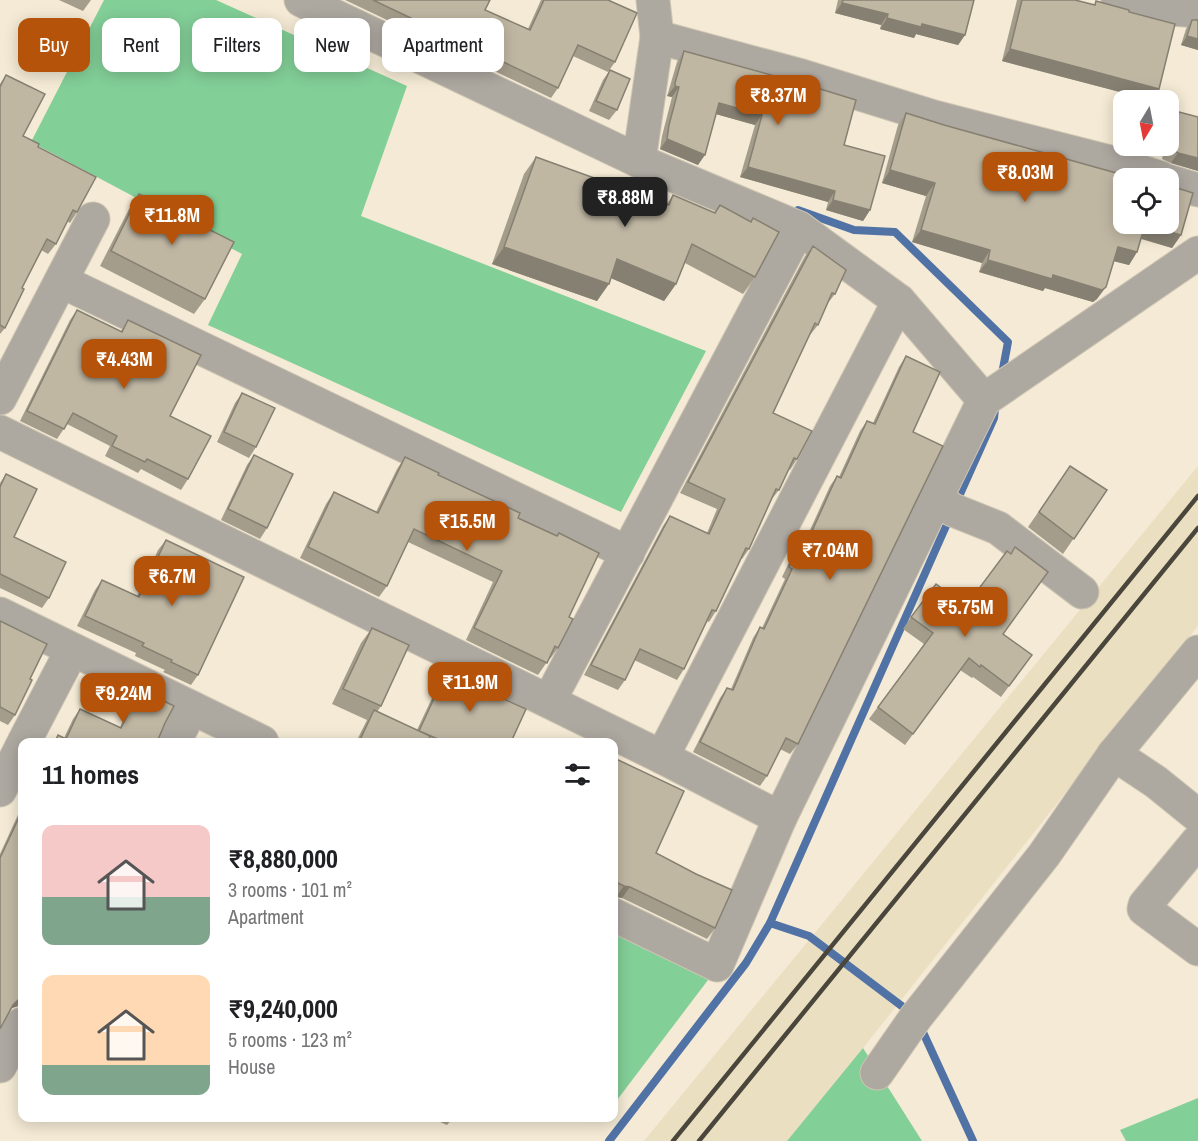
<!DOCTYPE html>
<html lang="en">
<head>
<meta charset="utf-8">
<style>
	body { margin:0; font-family:"Archivo Narrow",sans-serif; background:#f2f2f2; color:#202124; height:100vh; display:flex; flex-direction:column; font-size:22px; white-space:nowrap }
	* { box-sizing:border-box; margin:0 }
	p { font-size:20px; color:#757577 }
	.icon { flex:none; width:33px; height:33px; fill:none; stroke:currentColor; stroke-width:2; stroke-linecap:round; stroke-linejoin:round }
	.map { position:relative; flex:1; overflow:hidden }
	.side { position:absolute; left:18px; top:738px; width:600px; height:384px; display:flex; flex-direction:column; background:#fff; border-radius:12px; box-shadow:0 3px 15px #0003 }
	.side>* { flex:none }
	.banner { position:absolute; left:18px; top:18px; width:600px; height:54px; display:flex; gap:12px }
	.needle { width:39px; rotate:190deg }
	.fabs { position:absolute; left:1113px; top:90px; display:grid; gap:12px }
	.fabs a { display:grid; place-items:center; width:66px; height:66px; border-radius:12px; background:#fff; box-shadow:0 3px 15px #0003; font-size:30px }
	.price { position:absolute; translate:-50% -51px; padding:0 14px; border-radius:12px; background:#b45309; color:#fff; font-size:20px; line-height:39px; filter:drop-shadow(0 2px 3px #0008) }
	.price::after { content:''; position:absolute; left:50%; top:36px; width:18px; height:14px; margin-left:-9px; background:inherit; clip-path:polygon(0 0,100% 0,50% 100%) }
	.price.active { background:#222; color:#fff }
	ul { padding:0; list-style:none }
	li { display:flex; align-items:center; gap:18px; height:150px; padding:0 24px }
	li span { display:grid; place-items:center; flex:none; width:168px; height:120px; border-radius:12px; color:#555 }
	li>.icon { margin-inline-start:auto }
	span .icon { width:72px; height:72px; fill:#fffc; stroke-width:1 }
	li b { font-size:26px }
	h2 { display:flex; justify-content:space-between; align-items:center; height:72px; padding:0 24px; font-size:26px }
	.pill { padding:0 21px; border-radius:12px; background:#fff; box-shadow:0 3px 15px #0003; font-size:21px; line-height:54px }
	.pill.active { background:#b45309; color:#fff }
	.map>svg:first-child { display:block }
</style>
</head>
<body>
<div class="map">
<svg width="1198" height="1141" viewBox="0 0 1198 1141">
	<rect width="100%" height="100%" fill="#f4ead5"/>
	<polygon fill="#ebdfc2" points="1198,466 1198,626 863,1048 787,1141 644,1141"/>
	<g fill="#83cf98">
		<polygon points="104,0 216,0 407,86 361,216 706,351 621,512 208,325 242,254 31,142"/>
		<polygon points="614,927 711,976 614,1104"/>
		<polygon points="863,1048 922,1141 787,1141"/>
		<polygon points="1198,1098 1198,1141 1126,1141 1120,1130"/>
	</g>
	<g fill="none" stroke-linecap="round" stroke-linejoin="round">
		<g stroke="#5172a5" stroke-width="8">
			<polyline points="798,210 854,230 895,232 1008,342 1002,374"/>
			<polyline points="956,503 994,418 995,409"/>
			<polyline points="770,923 809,936 911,1013"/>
			<polyline points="921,1028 973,1141"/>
			<polyline points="609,1141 746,963 770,923 950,517"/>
		</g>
		<g stroke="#cec5b2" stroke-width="35">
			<g id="minor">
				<polyline points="301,0 639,161"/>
				<polyline points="653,0 657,37 802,76 934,117 1110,162 1161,178"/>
				<polyline points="1118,0 1144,7 1198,11"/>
				<polyline points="657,37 639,161 799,228 899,301 984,400"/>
				<polyline points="1168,181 1198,190"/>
				<polyline points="61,281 628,553"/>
				<polyline points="0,398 93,219"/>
				<polyline points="0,432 662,757 780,818 717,965 614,915"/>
				<polyline points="936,499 953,510 998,528 1082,592"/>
				<polyline points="0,614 262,742"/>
				<polyline points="549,701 799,228"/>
				<polyline points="24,742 72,650"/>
				<polyline points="174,742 192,708"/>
				<polyline points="1114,754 1198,652"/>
				<polyline points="662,757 899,301"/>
				<polyline points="0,790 22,746"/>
				<polyline points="780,818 984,400 1198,253"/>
				<polyline points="1198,841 1145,905 1144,909 1198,949"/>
				<polyline points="0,1066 22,1024"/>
				<polyline points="877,1073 916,1017 1044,855 1114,754 1156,782 1198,816"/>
			</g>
		</g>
		<use href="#minor" stroke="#ada8a0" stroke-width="33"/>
		<g stroke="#4a463b" stroke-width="4.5">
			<polyline points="673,1141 1198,496"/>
			<polyline points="699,1141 1198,528"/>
		</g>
	</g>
	<g fill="#a59d8c">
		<polygon points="59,0 91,0 83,11"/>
		<polygon points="345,0 490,0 485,10 528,29 541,0 608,0 615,62 608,72 573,56 558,88 551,98"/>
		<polygon points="838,0 974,0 965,35 958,45 916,34 914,38 880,29 881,25 835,13"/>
		<polygon points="1017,0 1075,0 1094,5 1096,1 1129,12 1159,89 1150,100 1002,61"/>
		<polygon points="1192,20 1198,50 1181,45 1186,29"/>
		<polygon points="684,51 844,145 870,210 863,221 826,210 828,202 740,177 755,125 716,114 698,165 660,149 662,136 672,97 667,96 668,93 677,62"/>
		<polygon points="610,70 617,110 609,120 589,111 603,80"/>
		<polygon points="6,75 23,136 38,147 77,212 70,223 67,221 56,244 48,254 41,250 22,288 5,328 0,334 0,84"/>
		<polygon points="1179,112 1198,171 1171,163 1162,159 1165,146 1168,146 1168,134 1172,122"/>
		<polygon points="906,113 944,125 1120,174 1121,172 1181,235 1172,248 1141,239 1137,252 1129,265 1114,261 1097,299 1093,302 1045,288 1043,291 979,272 982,263 912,242 926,196 882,183 898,125"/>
		<polygon points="536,157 667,204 673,195 714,213 720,205 750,221 753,218 755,277 743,294 685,263 676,284 664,301 611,278 597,301 492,264 524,174"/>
		<polygon points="139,194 205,299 194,314 100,266 129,209"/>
		<polygon points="813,246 835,294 827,304 818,325 810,335 773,413 797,459 790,470 789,469 779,490 771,500 749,549 742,559 741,559 716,611 709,622 707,621 684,669 677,680 634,660 625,680 618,690 584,675 663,526 670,516 707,533 717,509 680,493 805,256"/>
		<polygon points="77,310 121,331 128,320 170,416 188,479 181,490 141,469 138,473 105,456 110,446 67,424 57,439 20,421 70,320"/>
		<polygon points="906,356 913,432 798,744 790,754 780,749 767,776 760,786 693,752 720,698 727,688 731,689 753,638 760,627 762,628 785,579 782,577 795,550 802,540 805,541 830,486 837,476 839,477 860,431 867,421 873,423 899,367"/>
		<polygon points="242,393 256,447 249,458 217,442 235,403"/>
		<polygon points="254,455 267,528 260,539 221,520 247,465"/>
		<polygon points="405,457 518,518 557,536 559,533 569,617 558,648 550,659 549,659 538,675 466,640 493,582 408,542 387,586 379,597 300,558 326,504 334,492 376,512 397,469"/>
		<polygon points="1070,466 1107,490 1063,554 1028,527"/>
		<polygon points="6,474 14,537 49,598 42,608 0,588 0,483"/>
		<polygon points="166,540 198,675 191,685 163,672 165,670 135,656 136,653 77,626 95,590 102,580 137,596 158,550"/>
		<polygon points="911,617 1003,634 1032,655 1001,697 973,677 972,678 960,670 905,745 869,719 924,644 903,629"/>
		<polygon points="0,621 30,679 15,715 8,725 0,721"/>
		<polygon points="372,628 381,706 377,712 417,730 440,681 448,668 484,690 511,742 356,742 367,720 332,704 361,643"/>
		<polygon points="140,689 165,723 157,742 53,742 58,735 64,738 73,719 80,709 120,727 133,700"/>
		<polygon points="614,758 656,853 715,928 707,939 622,898 614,896"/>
		<polygon points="22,806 22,1004 12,1008 9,1011 0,1029 0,854"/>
		<polygon points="431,1118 453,1118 447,1125"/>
	</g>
	<g fill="#868072">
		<polygon points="842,3 888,14 881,25 835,13"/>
		<polygon points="887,18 922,24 965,35 958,45 916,34 914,38 880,29"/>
		<polygon points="1187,36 1198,39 1198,50 1181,45"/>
		<polygon points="1010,49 1159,89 1151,100 1002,61"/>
		<polygon points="675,86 679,87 672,97 667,96"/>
		<polygon points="719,103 762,115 755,125 712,113"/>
		<polygon points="667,139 705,155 698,165 660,149"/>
		<polygon points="1178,153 1198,158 1198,171 1171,163"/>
		<polygon points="748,167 835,191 828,202 740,177"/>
		<polygon points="890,170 935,183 926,196 882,183"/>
		<polygon points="833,200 870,210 863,221 826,210"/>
		<polygon points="1145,225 1181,235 1172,248 1136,237"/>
		<polygon points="921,230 990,250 982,263 912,242"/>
		<polygon points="504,247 609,284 597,301 492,264"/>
		<polygon points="1118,247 1137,252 1129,265 1109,260"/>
		<polygon points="617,259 676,284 664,301 606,276"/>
		<polygon points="988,260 1053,275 1106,287 1097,299 1093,302 1045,288 1043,291 979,272"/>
		<polygon points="624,886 630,887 622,898 616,897"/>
		<polygon points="22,997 22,1005 12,1008 5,1015 13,1005 20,998"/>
	</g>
	<g fill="#c0b7a3" stroke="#868072" stroke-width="1.5">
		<polygon points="373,0 490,0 485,10 530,30 544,0 608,0 637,13 615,62 578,45 558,88"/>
		<polygon points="843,0 974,0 965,35 922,24 921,27 887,18 888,14 842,3"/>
		<polygon points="1022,0 1075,0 1095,5 1096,1 1129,10 1129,12 1175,24 1159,89 1010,49"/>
		<polygon points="1192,20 1198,20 1198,39 1187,36"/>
		<polygon points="684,51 804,84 856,100 844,145 885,156 870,210 833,200 835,191 748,167 762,115 719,103 705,155 667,139 669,125 679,87 675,86 675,83"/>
		<polygon points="610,70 630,79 617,110 596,101"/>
		<polygon points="6,75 45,94 23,136 39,144 38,147 96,177 77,212 73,210 56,244 47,239 22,288 24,289 5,328 0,325 0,87"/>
		<polygon points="1179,112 1198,117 1198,158 1178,153 1169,148"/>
		<polygon points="906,113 944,125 1120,174 1121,172 1145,178 1124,178 1124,224 1168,224 1168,184 1171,186 1193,193 1181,235 1145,225 1137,252 1118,247 1106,287 1102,290 1053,275 1052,279 988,260 990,250 921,230 935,183 890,170"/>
		<polygon points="536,157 669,205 673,195 715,213 720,205 751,222 753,218 779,232 755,277 692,244 676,284 617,259 609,284 504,247"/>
		<polygon points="139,194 234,242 205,299 111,251"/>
		<polygon points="813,246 846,270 835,294 832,293 818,325 815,323 773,413 812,431 797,459 794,458 779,490 776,489 749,549 746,548 716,611 712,610 684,669 640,649 625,680 591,665 670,516 709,534 725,499 688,482"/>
		<polygon points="77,310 122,332 128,320 201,355 170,416 211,436 188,479 147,459 145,462 112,446 117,436 73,413 64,429 27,411"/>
		<polygon points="906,356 940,372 913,432 943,446 798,744 786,738 767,776 700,742 727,688 733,690 760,627 764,629 792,569 789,567 802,540 807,542 837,476 841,478 867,421 875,424"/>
		<polygon points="242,393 275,408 256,447 224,432"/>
		<polygon points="254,455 293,474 267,528 228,509"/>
		<polygon points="405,457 439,473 438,475 520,513 518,518 557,536 559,533 599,553 569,617 573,619 558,648 555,646 547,663 474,628 502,571 414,529 387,586 308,547 334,492 378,513"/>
		<polygon points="1070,466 1107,490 1074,539 1039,512"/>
		<polygon points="6,474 37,489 14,537 66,562 49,598 0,574 0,487"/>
		<polygon points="166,540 244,577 198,675 171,662 172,660 142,646 144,643 85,616 102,580 139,597"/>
		<polygon points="1015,547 1048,572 1003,634 1032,655 1009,686 981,665 980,667 969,658 913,734 878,707 933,633 911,617 936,584 966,606 1007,551 1011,554"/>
		<polygon points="0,621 47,644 30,679 32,680 15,715 0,707"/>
		<polygon points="372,628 409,645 381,706 343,689"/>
		<polygon points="448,668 486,685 484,690 526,709 511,742 445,742 419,731"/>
		<polygon points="140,689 174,706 165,723 157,742 55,742 58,735 66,739 80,709 121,728"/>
		<polygon points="374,710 430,736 427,742 359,742"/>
		<polygon points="614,758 684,791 656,853 696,874 732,890 715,928 630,887 624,886 614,881"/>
		<polygon points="22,811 22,997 20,998 13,1005 0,1029 0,858"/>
	</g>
</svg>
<div class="fabs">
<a><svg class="needle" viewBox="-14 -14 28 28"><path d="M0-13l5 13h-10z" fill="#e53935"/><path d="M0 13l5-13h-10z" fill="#757577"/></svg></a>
<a><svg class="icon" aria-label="locate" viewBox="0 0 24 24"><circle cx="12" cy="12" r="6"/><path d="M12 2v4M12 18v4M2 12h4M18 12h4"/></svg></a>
</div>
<b class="price" style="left:778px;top:126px">₹8.37M</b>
<b class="price" style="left:1025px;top:203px">₹8.03M</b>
<b class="price active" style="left:625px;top:228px">₹8.88M</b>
<b class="price" style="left:172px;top:246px">₹11.8M</b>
<b class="price" style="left:124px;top:390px">₹4.43M</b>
<b class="price" style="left:467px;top:552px">₹15.5M</b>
<b class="price" style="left:830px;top:581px">₹7.04M</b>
<b class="price" style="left:172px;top:607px">₹6.7M</b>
<b class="price" style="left:965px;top:638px">₹5.75M</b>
<b class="price" style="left:470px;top:713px">₹11.9M</b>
<b class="price" style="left:123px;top:724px">₹9.24M</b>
<div class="banner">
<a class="pill active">Buy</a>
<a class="pill">Rent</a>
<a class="pill">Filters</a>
<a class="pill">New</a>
<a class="pill">Apartment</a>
</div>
<section class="side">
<h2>11 homes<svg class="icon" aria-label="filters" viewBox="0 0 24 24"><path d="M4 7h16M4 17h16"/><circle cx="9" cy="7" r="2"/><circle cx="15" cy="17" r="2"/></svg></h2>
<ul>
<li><span style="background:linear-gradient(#f6c9c9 60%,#7fa58c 0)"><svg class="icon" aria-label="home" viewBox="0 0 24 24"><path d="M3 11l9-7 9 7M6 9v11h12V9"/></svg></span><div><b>₹8,880,000</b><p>3 rooms · 101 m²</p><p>Apartment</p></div></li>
<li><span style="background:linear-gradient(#ffd9b3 75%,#7fa58c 0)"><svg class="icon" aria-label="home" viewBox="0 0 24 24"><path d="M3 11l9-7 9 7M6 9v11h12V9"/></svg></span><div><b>₹9,240,000</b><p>5 rooms · 123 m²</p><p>House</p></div></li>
</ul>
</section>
</div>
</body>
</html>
